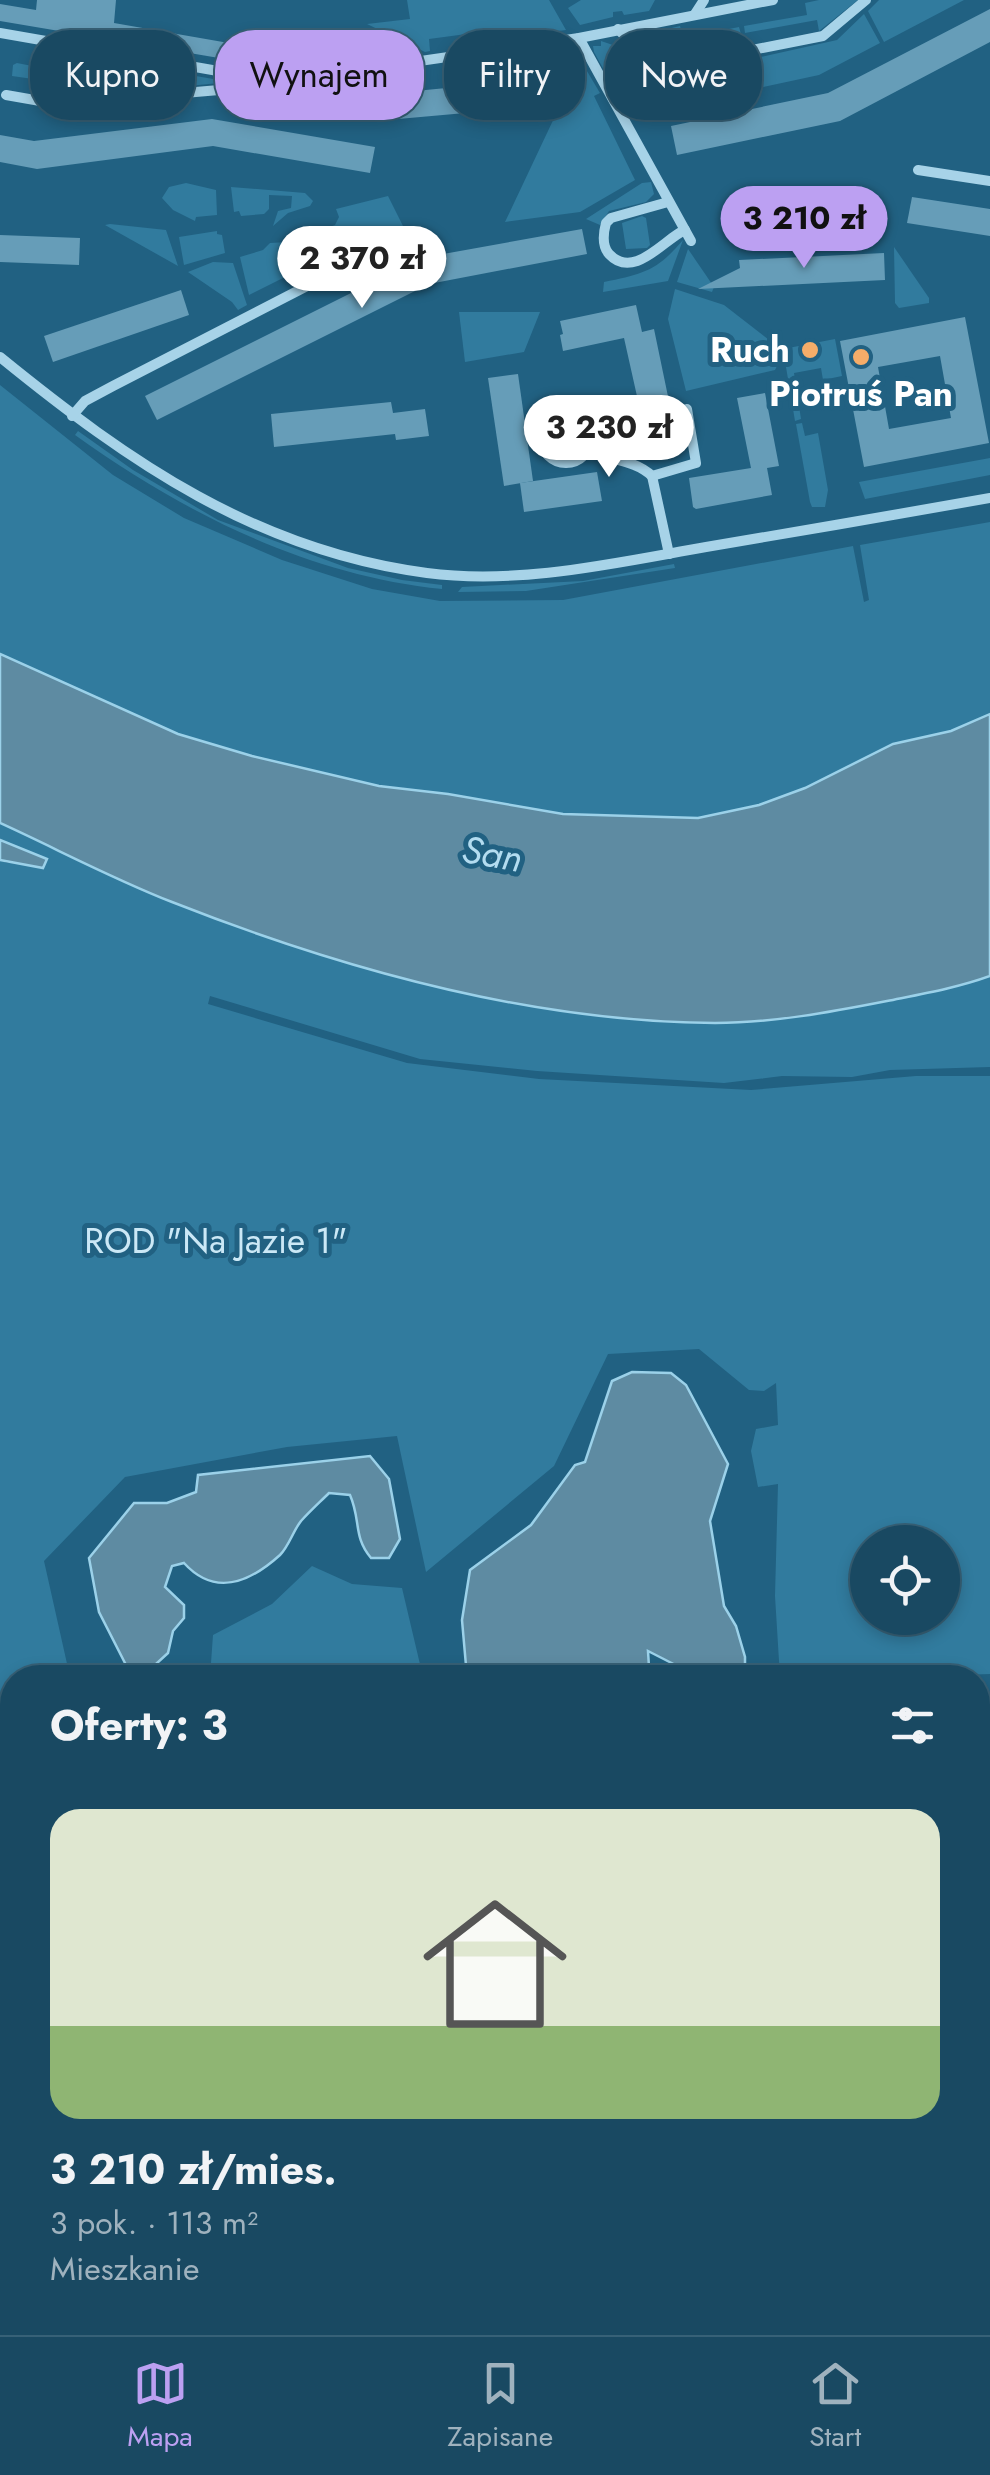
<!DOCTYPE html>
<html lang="pl">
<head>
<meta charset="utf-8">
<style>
	body { margin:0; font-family:Jost,sans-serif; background:#225068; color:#f1f3f6; height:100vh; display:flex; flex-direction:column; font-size:38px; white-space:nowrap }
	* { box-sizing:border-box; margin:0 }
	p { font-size:32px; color:#9fb2be }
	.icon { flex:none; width:55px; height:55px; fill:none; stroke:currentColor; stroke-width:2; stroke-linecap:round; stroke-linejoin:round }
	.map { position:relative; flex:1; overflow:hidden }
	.panel { position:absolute; left:0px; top:1665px; width:990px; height:670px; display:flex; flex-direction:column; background:#194962; border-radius:40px 40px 0 0; box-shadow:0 5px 15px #0003,0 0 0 2px #376177 }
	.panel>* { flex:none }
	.guide { position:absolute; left:30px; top:30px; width:930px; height:90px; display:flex; gap:20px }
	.tools { position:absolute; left:850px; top:1525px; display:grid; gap:20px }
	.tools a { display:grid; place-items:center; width:110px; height:110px; border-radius:50%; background:#194962; box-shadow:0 5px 15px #0003,0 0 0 2px #376177; font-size:50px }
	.price { position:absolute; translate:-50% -85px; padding:0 22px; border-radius:35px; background:#fff; color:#222; font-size:32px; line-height:65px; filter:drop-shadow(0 2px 5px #0008) }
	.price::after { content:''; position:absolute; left:50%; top:60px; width:30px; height:22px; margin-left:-15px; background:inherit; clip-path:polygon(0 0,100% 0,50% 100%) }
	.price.active { background:#bca0f2; color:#111 }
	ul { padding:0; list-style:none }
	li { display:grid; align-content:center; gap:20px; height:530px; padding:0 50px }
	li+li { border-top:2px solid #376177 }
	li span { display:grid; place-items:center; height:310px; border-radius:30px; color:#555 }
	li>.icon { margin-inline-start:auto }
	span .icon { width:180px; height:180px; fill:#fffc; stroke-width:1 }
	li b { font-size:42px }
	h2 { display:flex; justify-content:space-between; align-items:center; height:120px; padding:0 50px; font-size:42px }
	.chip { padding:0 35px; border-radius:40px; background:#194962; box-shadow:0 5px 15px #0003,0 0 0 2px #376177; font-size:35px; line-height:90px }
	.chip.active { background:#bca0f2; color:#111 }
	.menu { display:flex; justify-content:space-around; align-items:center; height:140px; border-top:2px solid #376177; background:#194962; font-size:28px; color:#9fb2be }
	.menu a { display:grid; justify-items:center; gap:5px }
	.menu .active { color:#bca0f2 }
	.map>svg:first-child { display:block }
</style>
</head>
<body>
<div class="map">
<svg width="990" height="2335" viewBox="0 0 990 2335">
	<rect width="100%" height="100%" fill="#216182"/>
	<g fill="#317b9e" fill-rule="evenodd">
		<polygon points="407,0 549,0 566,30 491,39 489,31 429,39 430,51 425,52 367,24 410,19"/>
		<polygon points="581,0 655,0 649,11 624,15 622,11 613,12 613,17 580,25 568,8"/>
		<polygon points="819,0 858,0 819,31 817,20 745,33 744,26 807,15 805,3"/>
		<polygon points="879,0 964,0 884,42 868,11"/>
		<polygon points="864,14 880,43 819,75 759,88 752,59 837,40"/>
		<polygon points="680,26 683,38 739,27 741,34 690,44 691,55 669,51 639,36"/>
		<polygon points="357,36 399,57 355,63 352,49 281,59 277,74 281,44"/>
		<polygon points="601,41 625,49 622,103 594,52 593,46 601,46"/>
		<polygon points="628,50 637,54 633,63 638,66 636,72 646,76 651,68 665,74 668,70 686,73 747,61 754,89 632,114 626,110"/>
		<polygon points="581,61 600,93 594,96 635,180 580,212 505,222"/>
		<polygon points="17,63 63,72 74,95 42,93 33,79 12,76 13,65"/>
		<polygon points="161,70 219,80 219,83 158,89"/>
		<polygon points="73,73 152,86 153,89 82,95"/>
		<polygon points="326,96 356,101 353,121 325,119"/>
		<polygon points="651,182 654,194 646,202 609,211 600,225 586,219 642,183"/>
		<polygon points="186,183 216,190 217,215 196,217 195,221 173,210 162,198 169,187"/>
		<polygon points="231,187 305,193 313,201 310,206 288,213 273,226 278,211 291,208 292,196 269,195 269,209 264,214 241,216 239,211 234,212"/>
		<polygon points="388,196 403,226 391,230 387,226 249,295 240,257 263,250 270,243 305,241 316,232 335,225 339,217 336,209"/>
		<polygon points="642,216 646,218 650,245 647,248 626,249 622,223"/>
		<polygon points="110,224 166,230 178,266 105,225"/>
		<polygon points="217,231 217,234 222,235 225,253 184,265 179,237"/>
		<path d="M683,240L668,281L603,292L604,282C643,274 657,271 683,240Z"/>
		<polygon points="894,247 929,298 929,303 899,308 895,303"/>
		<polygon points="688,249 714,287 712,292 677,282"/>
		<polygon points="213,262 233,263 247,305 238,310 232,302 188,272"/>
		<polygon points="675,289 724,305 773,343 777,366 775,370 686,391 668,319"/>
		<polygon points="459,312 540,312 524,352 465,362"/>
		<polygon points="835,339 842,376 823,380 821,368 794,373 801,419 795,421 783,349"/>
		<polygon points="0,385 113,475 184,518 282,560 372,589 440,601 563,600 853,546 864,602 869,600 860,545 990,522 990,714 951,731 893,744 805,788 759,805 698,818 563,814 448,794 380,786 252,756 178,734 0,654"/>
		<circle cx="566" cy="439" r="20"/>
		<polygon points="802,423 805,436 818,433 828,490 825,507 812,507 810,502 796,424"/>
		<path d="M78,431L133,470L218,520L348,568L402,580L442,585V589C306,575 184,513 75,435Z"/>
		<polygon points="990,458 990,475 865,499 859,482"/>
		<polygon points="674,564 675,568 526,591 458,592 462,587 583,581"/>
		<path d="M0,823C57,849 113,879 172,902C343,969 530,1022 715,1023C772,1023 831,1012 887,1001C922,994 957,988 990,976V1067L890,1070L852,1077L782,1076L724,1083L537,1071L420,1059L210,996L208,1004L407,1063L539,1079L751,1090L916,1076H990V1674L931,1676L919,1667L834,1677H780L775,1596L778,1484L758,1487L751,1451L756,1429L778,1425L776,1383L764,1391L749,1390L699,1349L608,1354L554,1466L426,1572L397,1436L287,1447L125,1477L44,1561L70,1677L12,1678V2322H607L608,2335H0V860L7,863L47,860L0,840ZM868,1542H942V1618H868Z"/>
		<polygon points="312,1566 352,1584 402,1588 423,1677 210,1677 213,1635 272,1604"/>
	</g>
	<g fill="#5e8ba2" stroke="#9bd1e9" stroke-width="2.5">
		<path d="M0,654L178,734L252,756L379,786L448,794L563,814L698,818L759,805L805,788L893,744L951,731L990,714V976C957,988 922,994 887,1001C831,1012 772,1023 715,1023C530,1022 342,969 172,902C113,879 57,849 0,823Z"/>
		<polygon points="0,840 47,859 43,868 0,860"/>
		<polygon points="632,1372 671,1373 686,1385 728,1464 710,1521 724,1606 736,1626 745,1657 745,1677 699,1677 648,1651 649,1667 623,1668 612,1677 467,1677 462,1620 470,1570 531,1525 575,1465 585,1462 612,1381"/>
		<path d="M370,1456L389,1479L400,1539L389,1558H371C353,1537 361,1520 350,1495L329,1493C320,1502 310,1511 301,1521C293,1531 289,1546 280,1555C249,1583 215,1597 184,1563L172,1566L165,1587L184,1605V1618L173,1631L168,1653L156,1664L126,1665L99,1612L89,1558L134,1503H167L196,1492L198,1475Z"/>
	</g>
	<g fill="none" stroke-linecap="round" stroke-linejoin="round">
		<g stroke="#9bd1e9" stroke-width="5">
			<polyline points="978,1836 990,1823"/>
			<polyline points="0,2219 12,2220"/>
		</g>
	</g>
	<g fill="#669db8" fill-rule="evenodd">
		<polygon points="37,0 116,0 114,23 275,51 272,67 0,21 0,4 36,10"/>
		<polygon points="990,9 990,42 840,121 677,155 671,126 828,93"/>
		<polygon points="529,80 531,107 387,120 385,94"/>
		<polygon points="212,119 375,147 370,173 213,146 37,169 0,162 0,135 34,141"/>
		<polygon points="912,197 990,209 990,236 907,223"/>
		<polygon points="582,229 587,254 429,284 157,420 145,396 421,258"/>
		<polygon points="0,235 80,238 79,265 0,262"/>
		<polygon points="884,253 885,280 698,289 740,268 739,260"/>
		<polygon points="181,290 189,315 53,362 44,336"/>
		<polygon points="636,305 642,332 654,329 676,435 647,441 624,338 563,351 560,335 563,334 560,321"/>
		<path d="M965,317L989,443L864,467L840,341ZM940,356L951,418L889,429L878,367Z"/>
		<polygon points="518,374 533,481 504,486 488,378"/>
		<polygon points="765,393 779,466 767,468 772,495 696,509 693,507 689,478 751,468 737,398"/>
		<polygon points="391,402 393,413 425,409 429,436 396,440 395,434 274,447 271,414"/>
		<polygon points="597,472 602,501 524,512 520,483"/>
	</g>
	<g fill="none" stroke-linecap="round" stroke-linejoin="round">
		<g stroke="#a7d3e8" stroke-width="10">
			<polyline points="695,14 704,0"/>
			<path d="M618,29C634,48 667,63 692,62L823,36L866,0"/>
			<polyline points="0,33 218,71 246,84"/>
			<polyline points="579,38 691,241"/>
			<polyline points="6,95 46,102 79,102 219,90 579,38 773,0"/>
			<polyline points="918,170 990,181"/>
			<path d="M668,202L611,218L606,223C603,234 602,246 609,254C634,281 665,238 685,230"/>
			<path d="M0,357C129,462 257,551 427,573C520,585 615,563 706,547C801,531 895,515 990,498"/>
			<circle cx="566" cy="438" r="25"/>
			<polyline points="72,416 85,401 113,386 410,233"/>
			<path d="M588,451C610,461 634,459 652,476"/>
			<polyline points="669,554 652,476 696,463 687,409"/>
		</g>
	</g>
	<g fill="#f5ad69" stroke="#216182" stroke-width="4">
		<circle cx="810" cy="350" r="10"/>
		<circle cx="861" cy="357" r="10"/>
	</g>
	<g text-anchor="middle" stroke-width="10" stroke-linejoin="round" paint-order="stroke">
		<g font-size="35" font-weight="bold" fill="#fff" stroke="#216182" text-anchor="end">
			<text x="790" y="362">Ruch</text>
			<text x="861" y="406" text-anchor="middle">Piotruś Pan</text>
		</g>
		<g font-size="35" fill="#cbe8f6" stroke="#216182">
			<text x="216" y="1253">ROD "Na Jazie 1"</text>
		</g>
		<g font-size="38" font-style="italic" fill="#b3dcf0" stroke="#216182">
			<text transform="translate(492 854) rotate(10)" y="13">San</text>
		</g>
	</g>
</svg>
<div class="tools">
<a><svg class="icon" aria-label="locate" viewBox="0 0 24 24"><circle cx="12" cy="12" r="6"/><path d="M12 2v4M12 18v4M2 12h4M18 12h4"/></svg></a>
</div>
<b class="price active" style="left:804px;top:271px">3 210 zł</b>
<b class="price" style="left:362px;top:311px">2 370 zł</b>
<b class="price" style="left:609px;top:480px">3 230 zł</b>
<div class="guide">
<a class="chip">Kupno</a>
<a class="chip active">Wynajem</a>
<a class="chip">Filtry</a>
<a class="chip">Nowe</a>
</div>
<section class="panel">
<h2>Oferty: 3<svg class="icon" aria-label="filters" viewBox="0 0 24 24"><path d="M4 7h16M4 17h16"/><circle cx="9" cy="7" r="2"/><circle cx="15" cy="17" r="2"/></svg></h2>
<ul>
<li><span style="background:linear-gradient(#dfe7d0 70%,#8fb573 0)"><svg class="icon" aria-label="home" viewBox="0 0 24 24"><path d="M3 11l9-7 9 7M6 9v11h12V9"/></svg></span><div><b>3 210 zł/mies.</b><p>3 pok. · 113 m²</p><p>Mieszkanie</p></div></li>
</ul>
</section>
</div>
<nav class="menu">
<a class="active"><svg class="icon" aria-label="map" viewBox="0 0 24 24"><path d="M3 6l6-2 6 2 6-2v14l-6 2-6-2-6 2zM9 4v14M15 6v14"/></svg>Mapa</a>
<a><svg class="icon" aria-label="saved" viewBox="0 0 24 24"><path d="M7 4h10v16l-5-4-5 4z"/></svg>Zapisane</a>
<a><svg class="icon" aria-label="home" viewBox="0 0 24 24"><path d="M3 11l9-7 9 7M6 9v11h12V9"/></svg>Start</a>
</nav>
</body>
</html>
